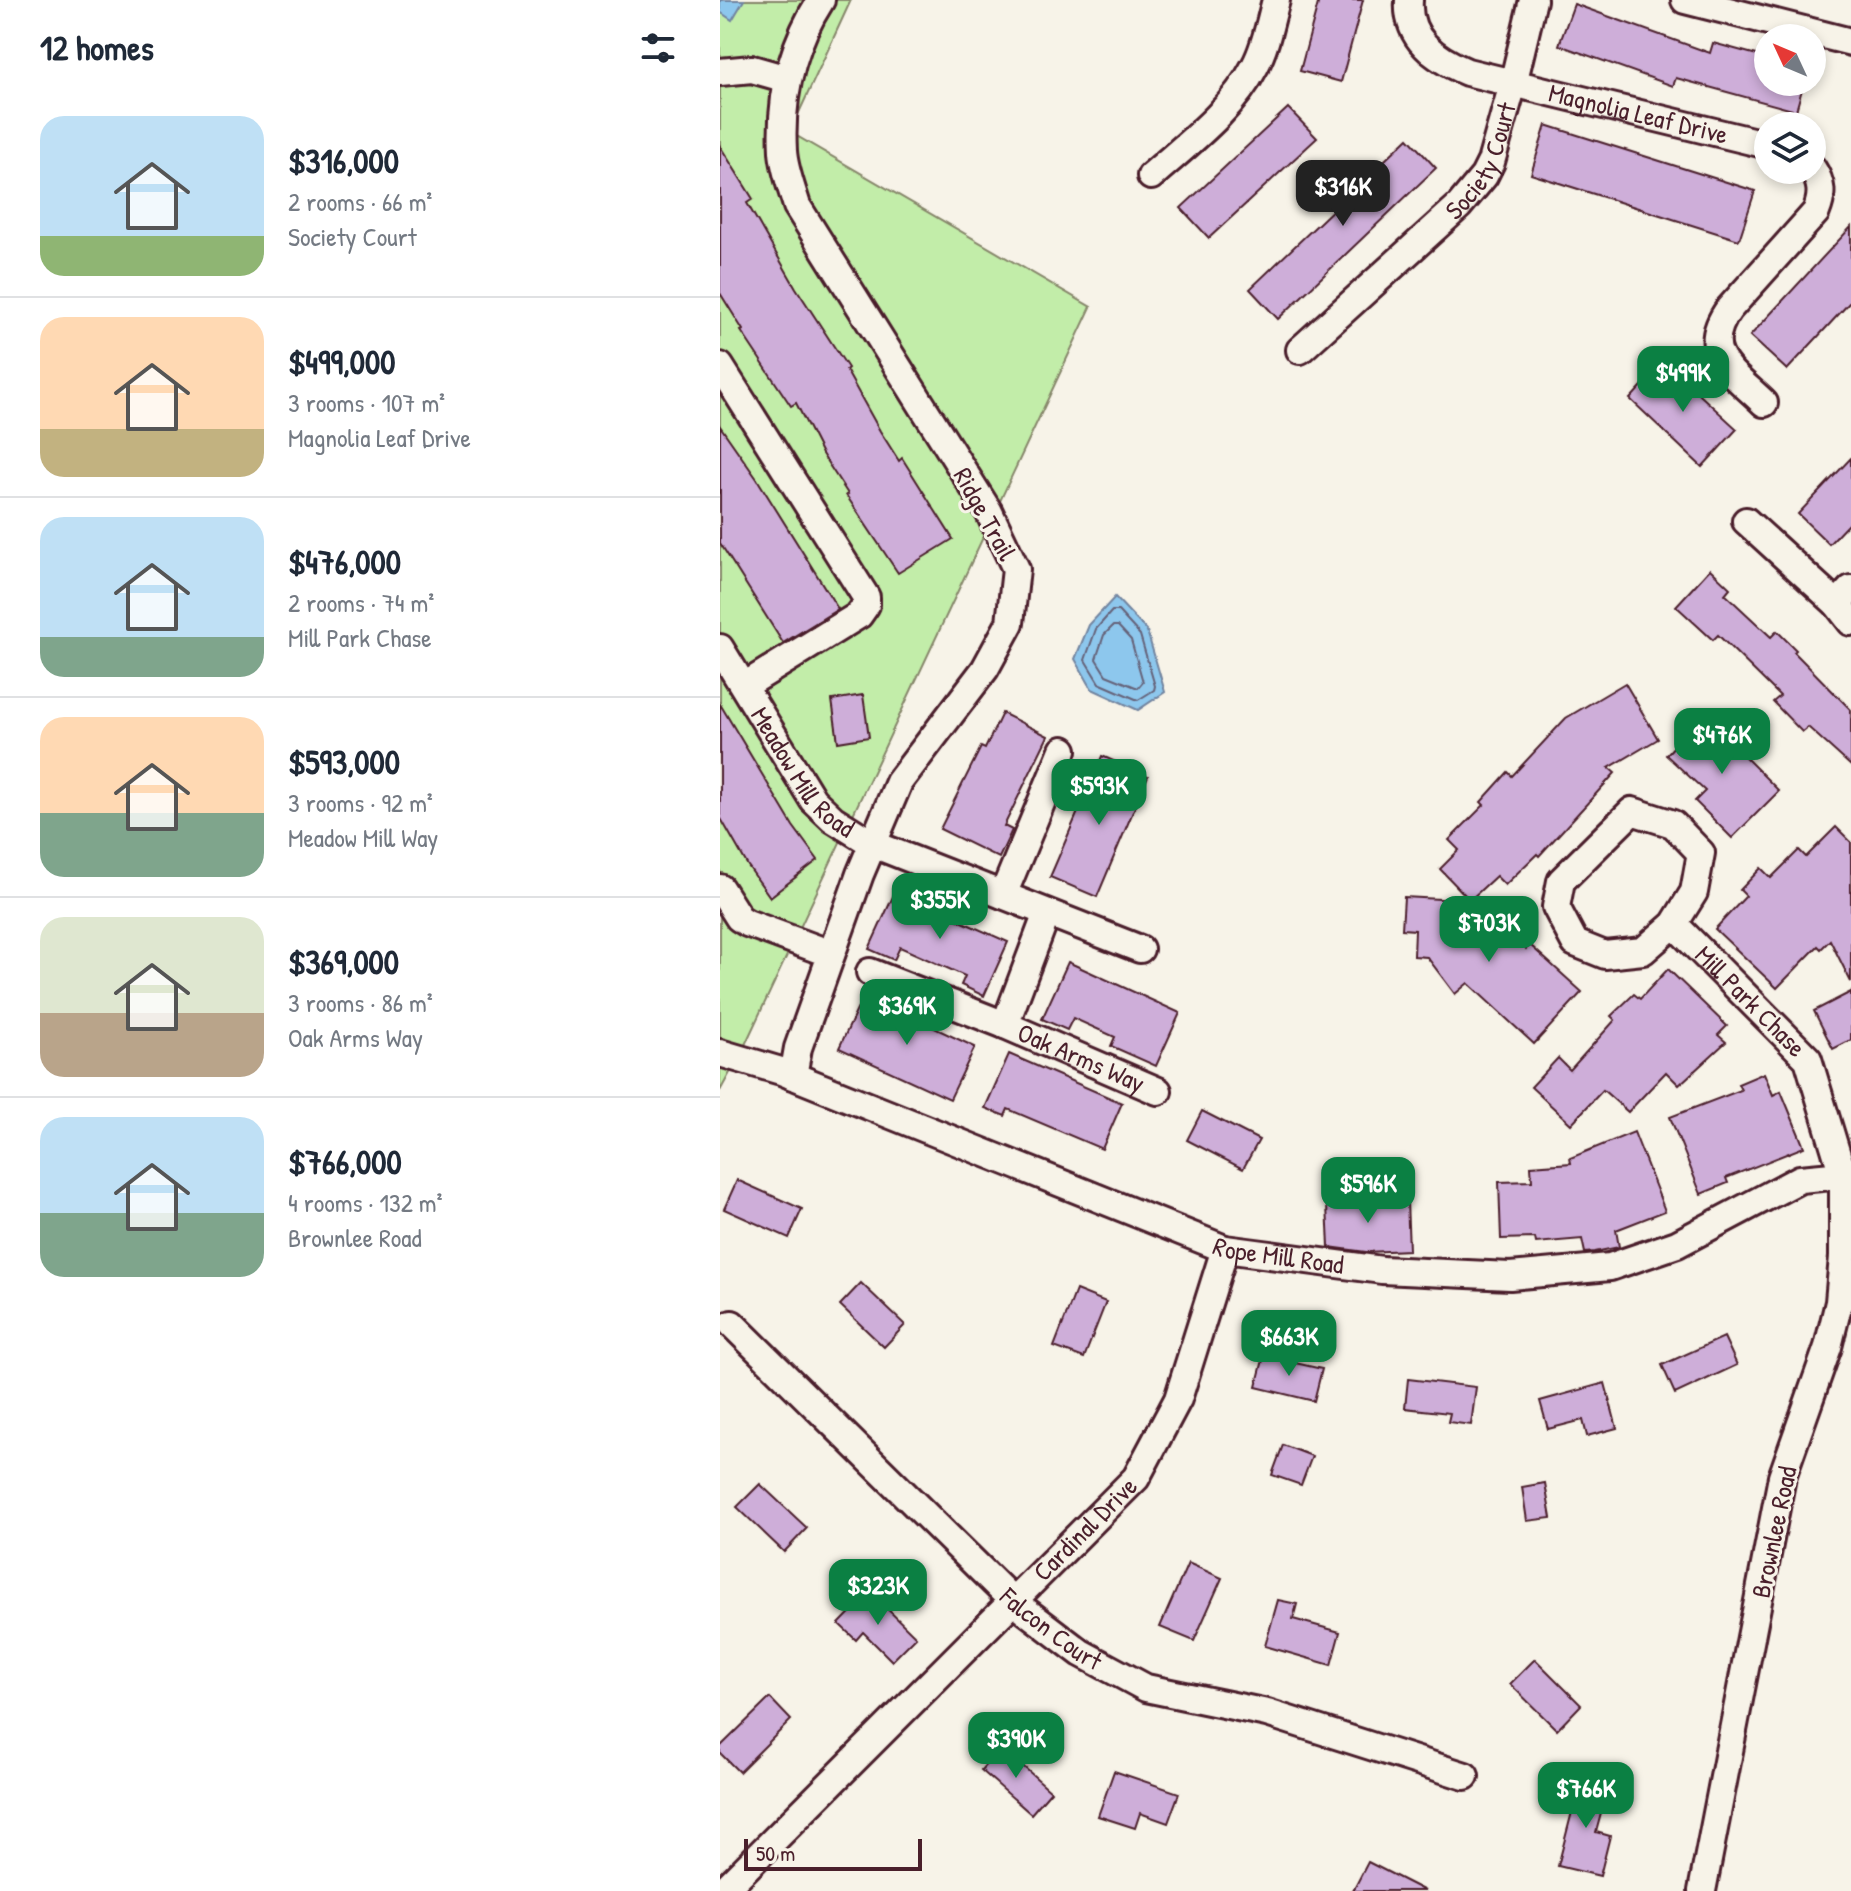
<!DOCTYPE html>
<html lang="en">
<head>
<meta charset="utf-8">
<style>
	body { margin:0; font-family:"Patrick Hand",sans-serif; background:#f6f6f7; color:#1f2937; height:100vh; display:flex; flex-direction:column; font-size:30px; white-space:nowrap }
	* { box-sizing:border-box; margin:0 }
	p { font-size:26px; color:#747a83 }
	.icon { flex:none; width:44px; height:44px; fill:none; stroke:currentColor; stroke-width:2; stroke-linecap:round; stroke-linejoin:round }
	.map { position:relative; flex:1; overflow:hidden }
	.drawer { display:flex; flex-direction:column; background:#fff; width:720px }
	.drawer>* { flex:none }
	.needle { width:52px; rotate:314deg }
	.fabs { position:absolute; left:1034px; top:24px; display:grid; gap:16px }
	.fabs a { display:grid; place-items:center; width:72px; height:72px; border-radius:50%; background:#fff; box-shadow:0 4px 12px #0003; font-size:40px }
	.scale { position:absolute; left:24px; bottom:20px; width:178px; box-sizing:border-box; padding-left:8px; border:4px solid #4a1f2b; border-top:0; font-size:22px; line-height:28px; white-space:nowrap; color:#4a1f2b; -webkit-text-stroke:6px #f7f3e8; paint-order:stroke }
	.price { position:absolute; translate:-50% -68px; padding:0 18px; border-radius:16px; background:#0b8043; color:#fff; font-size:26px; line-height:52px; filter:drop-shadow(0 2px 4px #0008) }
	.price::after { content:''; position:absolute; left:50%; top:48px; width:24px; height:18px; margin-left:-12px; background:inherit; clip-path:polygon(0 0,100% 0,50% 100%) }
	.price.active { background:#222; color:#fff }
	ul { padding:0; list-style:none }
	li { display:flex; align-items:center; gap:24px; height:200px; padding:0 40px }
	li+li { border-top:2px solid #e0e1e3 }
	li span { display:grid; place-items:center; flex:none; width:224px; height:160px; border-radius:24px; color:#555 }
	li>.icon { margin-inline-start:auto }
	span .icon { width:96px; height:96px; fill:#fffc; stroke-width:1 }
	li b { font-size:34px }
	h2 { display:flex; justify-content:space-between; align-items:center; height:96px; padding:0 40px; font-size:34px }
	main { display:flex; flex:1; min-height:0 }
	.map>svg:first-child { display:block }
</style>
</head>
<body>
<main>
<section class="drawer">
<h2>12 homes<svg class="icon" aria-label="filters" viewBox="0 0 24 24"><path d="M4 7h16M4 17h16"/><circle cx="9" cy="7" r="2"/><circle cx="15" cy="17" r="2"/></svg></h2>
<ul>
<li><span style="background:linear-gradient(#bfe0f5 75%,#8fb573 0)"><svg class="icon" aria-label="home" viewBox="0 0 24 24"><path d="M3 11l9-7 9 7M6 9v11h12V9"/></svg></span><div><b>$316,000</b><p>2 rooms · 66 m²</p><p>Society Court</p></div></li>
<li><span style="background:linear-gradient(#ffd9b3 70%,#c2b280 0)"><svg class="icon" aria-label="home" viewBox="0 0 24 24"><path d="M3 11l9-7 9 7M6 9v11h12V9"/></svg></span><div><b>$499,000</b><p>3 rooms · 107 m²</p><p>Magnolia Leaf Drive</p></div></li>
<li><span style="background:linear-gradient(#bfe0f5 75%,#7fa58c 0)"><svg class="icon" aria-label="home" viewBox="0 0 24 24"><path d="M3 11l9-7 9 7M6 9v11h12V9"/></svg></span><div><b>$476,000</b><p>2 rooms · 74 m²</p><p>Mill Park Chase</p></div></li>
<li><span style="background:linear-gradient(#ffd9b3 60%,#7fa58c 0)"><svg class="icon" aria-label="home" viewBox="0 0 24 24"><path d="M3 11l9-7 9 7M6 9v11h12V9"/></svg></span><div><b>$593,000</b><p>3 rooms · 92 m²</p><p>Meadow Mill Way</p></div></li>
<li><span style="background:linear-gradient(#dfe7d0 60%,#b9a48a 0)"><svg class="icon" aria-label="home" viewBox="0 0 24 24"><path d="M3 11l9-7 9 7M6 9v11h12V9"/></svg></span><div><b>$369,000</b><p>3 rooms · 86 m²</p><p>Oak Arms Way</p></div></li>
<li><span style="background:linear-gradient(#bfe0f5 60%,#7fa58c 0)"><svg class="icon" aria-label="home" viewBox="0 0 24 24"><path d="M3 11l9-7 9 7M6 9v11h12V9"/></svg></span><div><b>$766,000</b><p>4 rooms · 132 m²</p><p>Brownlee Road</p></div></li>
</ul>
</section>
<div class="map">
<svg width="1131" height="1891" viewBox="0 0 1131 1891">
	<rect width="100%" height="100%" fill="#f7f3e8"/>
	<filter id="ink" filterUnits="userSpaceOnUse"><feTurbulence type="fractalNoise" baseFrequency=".0125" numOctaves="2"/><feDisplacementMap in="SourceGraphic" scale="16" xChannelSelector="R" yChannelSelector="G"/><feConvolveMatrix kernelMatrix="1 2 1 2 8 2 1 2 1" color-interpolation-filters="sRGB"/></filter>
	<g filter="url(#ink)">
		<polygon fill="#c2eda9" stroke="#86866a" stroke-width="2" points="0,0 131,0 70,132 371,307 24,1047 0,1091"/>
		<g fill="#8dc7ed" stroke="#72849f" stroke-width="2">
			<polygon points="0,0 24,0 12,20 0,12"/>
			<polygon points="395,597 427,631 445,692 418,710 372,689 355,659 369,625"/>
		</g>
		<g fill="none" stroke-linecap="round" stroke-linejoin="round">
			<g stroke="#656279" stroke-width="2">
				<polygon points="392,611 398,611 420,635 435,686 434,690 418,700 379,683 365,660 376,629"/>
				<polygon points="393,626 398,626 411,640 423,682 418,688 386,675 376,659 384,635"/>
			</g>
		</g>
		<g fill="#ceaed9" stroke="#4a1f2b" stroke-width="2">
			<polygon points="599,0 643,0 621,82 580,71"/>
			<polygon points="854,4 990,53 993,43 1048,58 1048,82 1084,82 1076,111 956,78 953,86 839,45"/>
			<polygon points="568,108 597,138 489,238 461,208"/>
			<polygon points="826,125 1035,191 1019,240 811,174"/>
			<polygon points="688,138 716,168 558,319 530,289"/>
			<polygon points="0,146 33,199 27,203 76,288 128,368 126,370 160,431 179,461 182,458 233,539 178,573 126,495 128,494 102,454 76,403 71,406 21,331 23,330 0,293"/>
			<polygon points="1131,227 1131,301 1067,370 1030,336"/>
			<polygon points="944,362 1017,429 982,467 910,399"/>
			<polygon points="0,426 37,479 118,609 63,643 0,543"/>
			<polygon points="1131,458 1131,521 1109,544 1078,514"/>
			<polygon points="990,569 1010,588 1005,594 1051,637 1057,631 1076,650 1074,652 1131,710 1131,766 1088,727 1082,732 1053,702 1060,696 998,635 993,640 956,606"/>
			<polygon points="905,683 938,739 889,768 895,773 819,856 817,854 785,885 776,876 750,900 720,869 739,850 729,840 764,805 761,802 788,772 792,776 846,718"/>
			<polygon points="143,695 149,737 118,742 112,700"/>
			<polygon points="0,704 73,826 98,860 50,897 28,866 0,817"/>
			<polygon points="282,713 328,736 284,826 292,830 279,858 220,829 261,747 265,749"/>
			<polygon points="981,717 995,731 1002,725 1019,741 1014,746 1059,791 1012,838 975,801 985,791 946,755"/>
			<polygon points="382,756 428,776 377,897 330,877"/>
			<polygon points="1116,827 1131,842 1131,982 1110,940 1101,949 1098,946 1057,988 995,929 1026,896 1020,890 1041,868 1051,878 1079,850 1086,857"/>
			<polygon points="175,892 288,942 264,996 241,985 245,976 180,947 174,960 149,949"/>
			<polygon points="684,897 756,901 753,944 784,920 806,949 810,945 862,992 814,1044 748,983 735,994 707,957 694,956 695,930 682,929"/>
			<polygon points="348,962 460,1013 436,1066 391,1046 395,1037 353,1018 347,1030 322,1019"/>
			<polygon points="948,969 1007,1026 998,1035 1006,1042 959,1085 946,1072 908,1112 883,1090 851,1124 811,1087 838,1058 850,1070 895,1020 891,1016 914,994 920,999"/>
			<polygon points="1131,992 1131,1040 1113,1049 1094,1011"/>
			<polygon points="144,995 255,1047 230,1099 119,1048"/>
			<polygon points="289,1054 402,1103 382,1149 288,1109 285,1116 265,1108"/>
			<polygon points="1044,1073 1053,1095 1061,1091 1084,1147 1006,1178 1008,1183 981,1194 950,1117 1021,1090 1018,1084"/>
			<polygon points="482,1111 539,1140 523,1169 467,1140"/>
			<polygon points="914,1132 945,1211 896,1230 899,1247 875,1252 865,1253 862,1239 816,1243 815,1238 781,1239 779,1182 812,1181 811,1166 851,1163 850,1158"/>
			<polygon points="17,1180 82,1209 69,1238 4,1209"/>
			<polygon points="639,1192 639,1202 687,1201 689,1250 646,1252 609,1247 607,1205 615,1204 614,1194"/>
			<polygon points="141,1283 185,1325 164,1347 120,1305"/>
			<polygon points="356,1290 386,1302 364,1358 334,1347"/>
			<polygon points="1004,1337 1017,1365 955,1394 942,1365"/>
			<polygon points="544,1356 602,1369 594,1401 536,1387"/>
			<polygon points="688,1379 756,1387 751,1425 728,1422 730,1413 685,1408"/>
			<polygon points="885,1383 897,1428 867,1436 863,1420 828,1429 820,1401"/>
			<polygon points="563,1445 592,1456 581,1485 552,1475"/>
			<polygon points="825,1483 831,1518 807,1521 802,1487"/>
			<polygon points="40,1484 87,1528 64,1552 17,1507"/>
			<polygon points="468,1563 502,1578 474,1641 440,1627"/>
			<polygon points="150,1592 196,1637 172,1661 143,1632 136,1640 119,1624"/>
			<polygon points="558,1600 577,1604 573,1619 620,1632 611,1665 545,1646"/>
			<polygon points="815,1659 861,1705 837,1730 790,1684"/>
			<polygon points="50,1698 71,1720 19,1772 0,1753 0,1747"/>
			<polygon points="281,1747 331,1791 311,1814 261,1770"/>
			<polygon points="394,1771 459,1793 448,1823 420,1813 415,1828 378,1816"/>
			<polygon points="861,1777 889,1784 876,1832 890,1836 880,1876 838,1866"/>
			<polygon points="648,1862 705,1891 633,1891"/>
		</g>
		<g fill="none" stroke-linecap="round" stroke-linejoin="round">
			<g stroke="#4a1f2b" stroke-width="32">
				<g id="minor">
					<path id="s1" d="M689,0C686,39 716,59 747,72L1048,145"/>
					<polyline points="965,0 1131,42"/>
					<polyline points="0,72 32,69 67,79"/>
					<path d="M431,176C468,143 512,111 535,66C546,46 550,22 556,0"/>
					<path id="s2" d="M580,350L739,206L764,176L771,162L793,84L813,0"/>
					<polyline points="0,366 146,597 146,605 139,615 24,686"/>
					<path d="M1044,403C1013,373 977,353 1009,309L1096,212C1103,195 1102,183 1092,168"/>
					<polyline points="1026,521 1117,604"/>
					<polyline points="1131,589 1117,604 1131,622"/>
					<path id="s3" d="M0,648L93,800L113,819L153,844L420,949"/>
					<polyline points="0,888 19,918 27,923 111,954"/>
					<polyline points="283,895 343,750"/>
					<path id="s4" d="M954,924L923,951L885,955L855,943L836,907L841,881L912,811L953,824L981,853L974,892L954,924L1088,1059L1123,1175V1257L1119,1302L1108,1347L1062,1477L982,1891"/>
					<path id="s5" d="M150,972L285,1025L438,1091"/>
					<polyline points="285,1025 327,913"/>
					<path id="s6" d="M0,1053L61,1071L505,1249L662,1270L790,1276L890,1267L957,1244L1080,1179L1123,1175L1131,1171"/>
					<path d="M73,1076L78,1048L140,874L179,782L265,669L290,623L296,569L269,512L77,206C72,189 64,169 63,151C60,97 72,45 101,0"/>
					<path id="s7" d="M12,1324L294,1602L361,1653L426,1688L547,1713L745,1776"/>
					<path id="s8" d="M3,1891L416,1478L458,1399L505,1249"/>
				</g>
			</g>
			<use href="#minor" stroke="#f7f3e8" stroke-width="26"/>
		</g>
	</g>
	<g text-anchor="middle" stroke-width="6" stroke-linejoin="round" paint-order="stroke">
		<g font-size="26" fill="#4a1f2b" stroke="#f7f3e8">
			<text dy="9" stroke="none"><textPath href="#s1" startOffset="276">Magnolia Leaf Drive</textPath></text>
			<text dy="9" stroke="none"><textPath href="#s2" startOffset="266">Society Court</textPath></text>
			<text transform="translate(265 514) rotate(61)" y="9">Ridge Trail</text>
			<text dy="9" stroke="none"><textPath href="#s3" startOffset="150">Meadow Mill Road</textPath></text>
			<text dy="9" stroke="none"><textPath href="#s4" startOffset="548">Mill Park Chase</textPath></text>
			<text dy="9" stroke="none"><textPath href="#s5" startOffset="228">Oak Arms Way</textPath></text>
			<text dy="9" stroke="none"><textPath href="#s6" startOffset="596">Rope Mill Road</textPath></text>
			<text dy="9" stroke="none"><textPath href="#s8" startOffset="512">Cardinal Drive</textPath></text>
			<text transform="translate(1054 1532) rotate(-78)" y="9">Brownlee Road</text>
			<text dy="9" stroke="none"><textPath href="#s7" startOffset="442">Falcon Court</textPath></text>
		</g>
	</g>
</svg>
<div class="fabs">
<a><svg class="needle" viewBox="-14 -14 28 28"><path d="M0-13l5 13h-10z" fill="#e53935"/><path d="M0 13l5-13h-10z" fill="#747a83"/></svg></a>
<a><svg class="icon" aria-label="layers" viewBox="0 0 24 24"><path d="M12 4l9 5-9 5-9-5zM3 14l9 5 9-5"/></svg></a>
</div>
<div class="scale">50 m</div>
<b class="price active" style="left:623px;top:228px">$316K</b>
<b class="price" style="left:963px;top:414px">$499K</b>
<b class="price" style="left:1002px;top:776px">$476K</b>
<b class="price" style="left:379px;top:827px">$593K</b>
<b class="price" style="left:220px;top:941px">$355K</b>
<b class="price" style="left:769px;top:964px">$703K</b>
<b class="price" style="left:187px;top:1047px">$369K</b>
<b class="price" style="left:648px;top:1225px">$596K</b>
<b class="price" style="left:569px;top:1378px">$663K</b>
<b class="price" style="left:158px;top:1627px">$323K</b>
<b class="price" style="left:296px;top:1780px">$390K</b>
<b class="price" style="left:866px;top:1830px">$766K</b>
</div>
</main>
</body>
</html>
